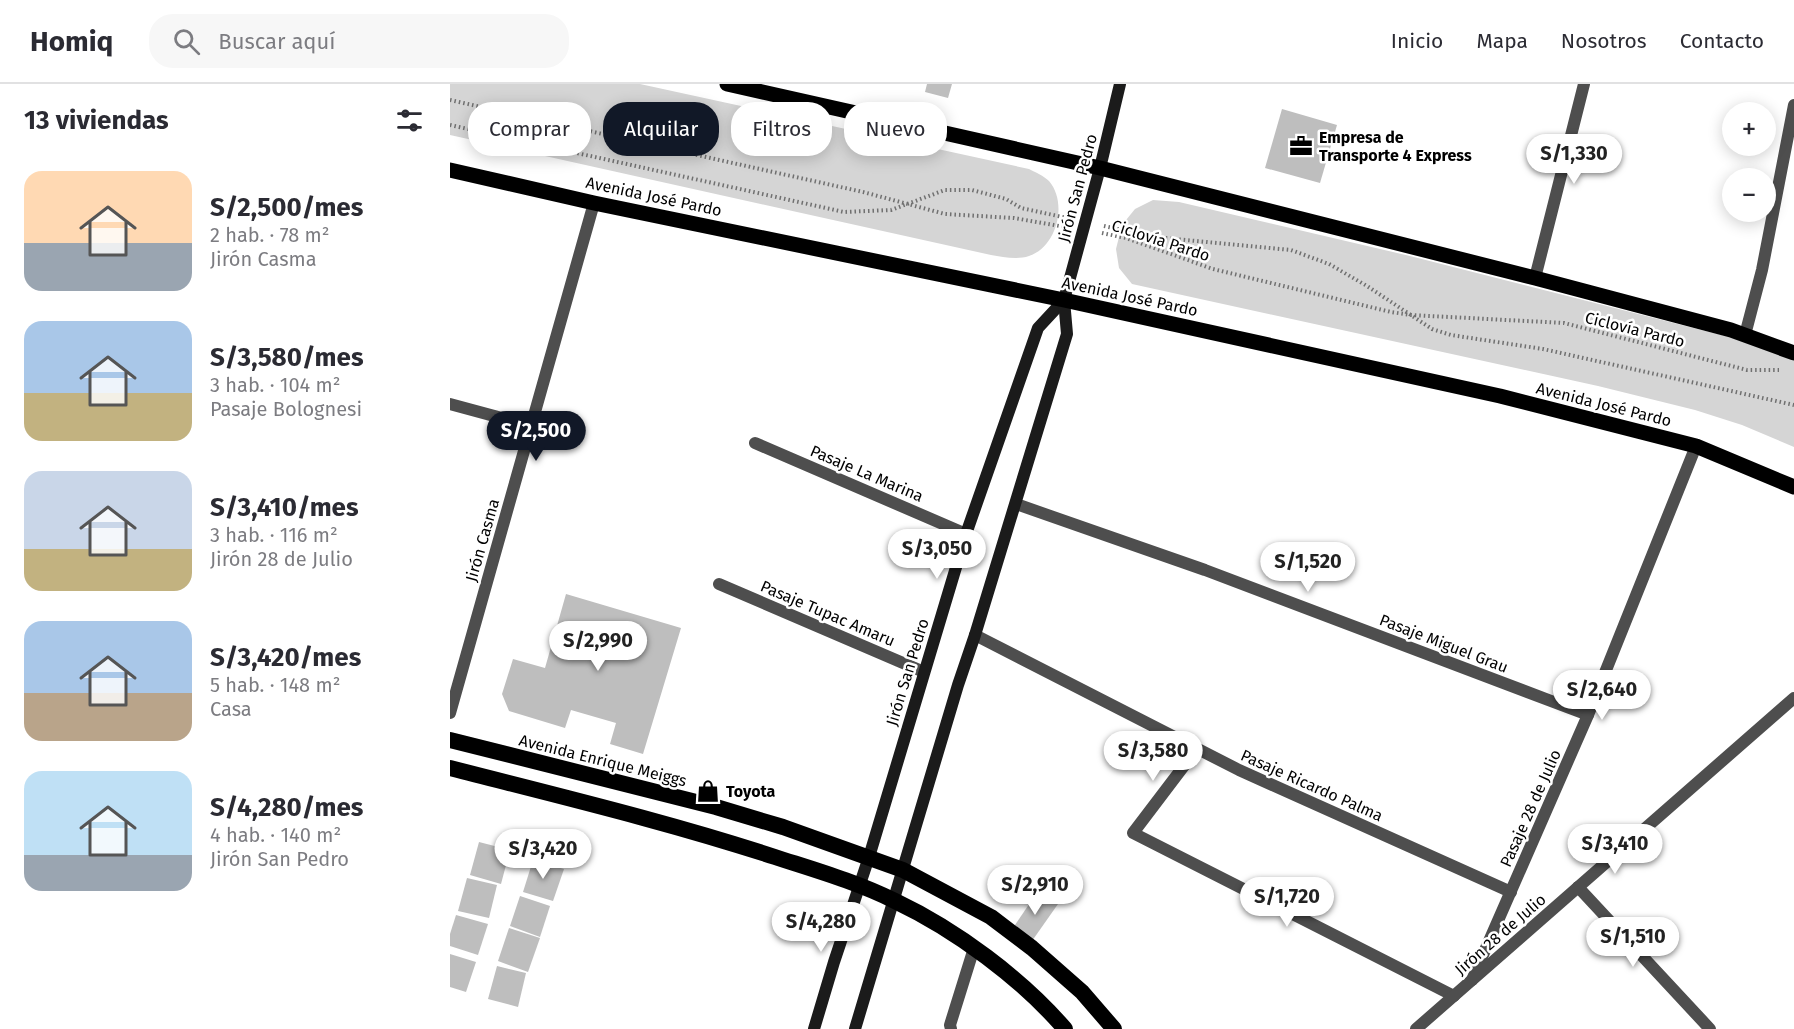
<!DOCTYPE html>
<html lang="es">
<head>
<meta charset="utf-8">
<style>
	body { margin:0; font-family:"Fira Sans",sans-serif; background:#f7f7f7; color:#2b2b33; height:100vh; display:flex; flex-direction:column; font-size:22px; white-space:nowrap }
	* { box-sizing:border-box; margin:0 }
	p { font-size:20px; color:#7c7c81 }
	.icon { flex:none; width:33px; height:33px; fill:none; stroke:currentColor; stroke-width:2; stroke-linecap:round; stroke-linejoin:round }
	.map { position:relative; flex:1; overflow:hidden }
	.drawer { display:flex; flex-direction:column; background:#fff; width:450px }
	.drawer>* { flex:none }
	.banner { position:absolute; left:18px; top:18px; width:570px; height:54px; display:flex; gap:12px }
	.tools { position:absolute; left:1272px; top:18px; display:grid; gap:12px }
	.tools a { display:grid; place-items:center; width:54px; height:54px; border-radius:50%; background:#fff; box-shadow:0 3px 15px #0003; font-size:30px }
	.price { position:absolute; translate:-50% -51px; padding:0 14px; border-radius:21px; background:#fff; color:#222; font-size:20px; line-height:39px; filter:drop-shadow(0 2px 3px #0008) }
	.price::after { content:''; position:absolute; left:50%; top:36px; width:18px; height:14px; margin-left:-9px; background:inherit; clip-path:polygon(0 0,100% 0,50% 100%) }
	.price.on { background:#111827; color:#fff }
	ul { padding:0; list-style:none }
	li { display:flex; align-items:center; gap:18px; height:150px; padding:0 24px }
	li span { display:grid; place-items:center; flex:none; width:168px; height:120px; border-radius:18px; color:#555 }
	li>.icon { margin-inline-start:auto }
	span .icon { width:72px; height:72px; fill:#fffc; stroke-width:1 }
	li b { font-size:26px }
	h2 { display:flex; justify-content:space-between; align-items:center; height:72px; padding:0 24px; font-size:26px }
	.tag { padding:0 21px; border-radius:24px; background:#fff; box-shadow:0 3px 15px #0003; font-size:21px; line-height:54px }
	.tag.on { background:#111827; color:#fff }
	header { display:flex; align-items:center; gap:36px; box-sizing:border-box; height:84px; padding:0 30px; background:#fff; border-bottom:2px solid #e1e1e2 }
	header strong { font-size:28px }
	nav { display:flex; gap:33px; margin-inline-start:auto; font-size:21px }
	.search { width:420px; height:54px; background:#f7f7f7; display:flex; align-items:center; gap:15px; box-sizing:border-box; padding:0 21px; border-radius:24px; color:#7c7c81; font-size:22px }
	main { display:flex; flex:1; min-height:0 }
	.map>svg:first-child { display:block }
</style>
</head>
<body>
<header>
<strong>Homiq</strong>
<div class="search"><svg class="icon" aria-label="search" viewBox="0 0 24 24"><circle cx="10" cy="10" r="6"/><path d="M15 15l6 6"/></svg>Buscar aquí</div>
<nav><a>Inicio</a><a>Mapa</a><a>Nosotros</a><a>Contacto</a></nav>
</header>
<main>
<section class="drawer">
<h2>13 viviendas<svg class="icon" aria-label="filters" viewBox="0 0 24 24"><path d="M4 7h16M4 17h16"/><circle cx="9" cy="7" r="2"/><circle cx="15" cy="17" r="2"/></svg></h2>
<ul>
<li><span style="background:linear-gradient(#ffd9b3 60%,#9aa5b1 0)"><svg class="icon" aria-label="home" viewBox="0 0 24 24"><path d="M3 11l9-7 9 7M6 9v11h12V9"/></svg></span><div><b>S/2,500/mes</b><p>2 hab. · 78 m²</p><p>Jirón Casma</p></div></li>
<li><span style="background:linear-gradient(#a9c7e8 60%,#c2b280 0)"><svg class="icon" aria-label="home" viewBox="0 0 24 24"><path d="M3 11l9-7 9 7M6 9v11h12V9"/></svg></span><div><b>S/3,580/mes</b><p>3 hab. · 104 m²</p><p>Pasaje Bolognesi</p></div></li>
<li><span style="background:linear-gradient(#c9d6e8 65%,#c2b280 0)"><svg class="icon" aria-label="home" viewBox="0 0 24 24"><path d="M3 11l9-7 9 7M6 9v11h12V9"/></svg></span><div><b>S/3,410/mes</b><p>3 hab. · 116 m²</p><p>Jirón 28 de Julio</p></div></li>
<li><span style="background:linear-gradient(#a9c7e8 60%,#b9a48a 0)"><svg class="icon" aria-label="home" viewBox="0 0 24 24"><path d="M3 11l9-7 9 7M6 9v11h12V9"/></svg></span><div><b>S/3,420/mes</b><p>5 hab. · 148 m²</p><p>Casa</p></div></li>
<li><span style="background:linear-gradient(#bfe0f5 70%,#9aa5b1 0)"><svg class="icon" aria-label="home" viewBox="0 0 24 24"><path d="M3 11l9-7 9 7M6 9v11h12V9"/></svg></span><div><b>S/4,280/mes</b><p>4 hab. · 140 m²</p><p>Jirón San Pedro</p></div></li>
</ul>
</section>
<div class="map">
<svg width="1344" height="945" viewBox="0 0 1344 945">
	<rect width="100%" height="100%" fill="#fff"/>
	<g fill="#d5d5d5">
		<path d="M0,0H190L579,85C585,88 594,92 599,97C618,119 607,163 579,172C567,176 553,173 541,171L0,51Z"/>
		<polygon points="703,116 729,118 960,172 1291,256 1344,275 1344,363 1292,341 1245,326 1148,302 682,200 669,184 666,165 672,141 685,125"/>
	</g>
	<g fill="#bebebe">
		<polygon points="477,0 502,0 498,14 475,8"/>
		<polygon points="832,25 887,41 870,99 815,84"/>
		<polygon points="116,510 231,544 193,670 160,660 166,639 121,626 115,644 59,627 52,610 63,575 95,584"/>
		<polygon points="29,758 60,766 51,800 20,791"/>
		<polygon points="83,776 114,785 103,817 73,808"/>
		<polygon points="17,794 47,801 39,834 8,827"/>
		<polygon points="588,807 608,820 582,857 563,844"/>
		<polygon points="70,812 100,822 90,853 60,842"/>
		<polygon points="6,831 38,840 28,871 0,862 0,850"/>
		<polygon points="59,844 90,854 78,888 48,877"/>
		<polygon points="0,870 26,878 16,908 0,903"/>
		<polygon points="47,882 76,889 68,923 38,915"/>
	</g>
	<g fill="none" stroke-linecap="round" stroke-linejoin="round">
		<g stroke="#707070" stroke-width="4" stroke-dasharray="1.5 3" stroke-linecap="butt">
			<polyline points="0,16 413,108 495,130 564,134 615,143"/>
			<polyline points="0,41 394,128 441,126 495,106 522,106 556,115 571,124 617,134"/>
			<polyline points="654,142 704,153 841,166 879,180 917,202 982,245 1001,251 1093,265 1344,321"/>
			<polyline points="652,149 676,154 763,185 941,228 961,231 1114,239 1297,286 1329,286"/>
		</g>
		<g stroke="#4e4e4e" stroke-width="12">
			<polyline points="1295,251 1312,186 1344,21"/>
			<polyline points="305,359 516,450"/>
			<polyline points="269,500 474,588"/>
			<polyline points="501,945 500,941 524,864"/>
		</g>
		<g stroke="#4e4e4e" stroke-width="12">
			<polyline points="1085,194 1134,0"/>
			<polyline points="0,320 81,342"/>
			<polyline points="566,420 755,486 1138,631"/>
			<polyline points="525,551 789,686 1061,808"/>
			<polyline points="0,629 144,119"/>
			<polyline points="746,666 683,749 1004,912"/>
			<polyline points="1128,803 1260,945"/>
			<polyline points="1022,896 1138,631 1246,362"/>
			<polyline points="966,945 1344,614"/>
		</g>
		<g stroke="#1b1b1b" stroke-width="12">
			<polyline points="364,945 384,878 419,773 516,450 588,244 614,216"/>
			<polyline points="405,945 508,601 525,551 617,250 614,216 650,84 670,0"/>
		</g>
		<g stroke="#000" stroke-width="15">
			<polyline points="277,0 650,84 1085,194 1281,246 1344,269"/>
			<polyline points="0,86 144,119 614,216 1050,312 1246,362 1344,403"/>
		</g>
		<g stroke="#000" stroke-width="16">
			<polyline points="0,656 266,723 333,743 453,786 541,833 582,864 632,908 664,945"/>
			<path d="M0,684C109,712 218,738 325,773C365,786 407,798 445,817C506,846 571,894 615,945"/>
		</g>
	</g>
	<defs>
		<g id="office-bare" transform="scale(1.8)"><path d="M-6-3h4V-5.5h4V-3h4V5H-6ZM-1-4.5V-3h2v-1.5ZM-6 0V1H6V0Z" fill="#000" stroke="#fff" stroke-width="2.5" paint-order="stroke"/></g>
		<g id="shop-bare" transform="scale(1.8)"><path d="M-5-2.5h2.3a2.7 3.5 0 0 1 5.4 0H5L5.5 6h-11ZM-1.5-2.5h3a1.5 2.3 0 0 0-3 0Z" fill="#000" stroke="#fff" stroke-width="2.5" paint-order="stroke"/></g>
	</defs>
	<g fill-rule="evenodd">
		<use href="#office-bare" x="851" y="62"/>
		<use href="#shop-bare" x="258" y="707"/>
	</g>
	<g text-anchor="middle" stroke-width="5" stroke-linejoin="round" paint-order="stroke">
		<g font-size="16" font-weight="bold" fill="#000" stroke="#fff" text-anchor="start">
			<text x="869" y="59">Empresa de<tspan x="869" dy="18">Transporte 4 Express</tspan></text>
			<text x="276" y="713">Toyota</text>
		</g>
		<g font-size="16" fill="#000" stroke="#fff">
			<text transform="translate(627 104) rotate(-75)" y="6">Jirón San Pedro</text>
			<text transform="translate(204 112) rotate(12)" y="6">Avenida José Pardo</text>
			<text transform="translate(711 156) rotate(18)" y="6">Ciclovía Pardo</text>
			<text transform="translate(680 212) rotate(12)" y="6">Avenida José Pardo</text>
			<text transform="translate(1185 245) rotate(14)" y="6">Ciclovía Pardo</text>
			<text transform="translate(1154 320) rotate(14)" y="6">Avenida José Pardo</text>
			<text transform="translate(417 389) rotate(23)" y="6">Pasaje La Marina</text>
			<text transform="translate(32 456) rotate(-74)" y="6">Jirón Casma</text>
			<text transform="translate(378 529) rotate(23)" y="6">Pasaje Tupac Amaru</text>
			<text transform="translate(994 559) rotate(21)" y="6">Pasaje Miguel Grau</text>
			<text transform="translate(457 588) rotate(-73)" y="6">Jirón San Pedro</text>
			<text transform="translate(153 676) rotate(14)" y="6">Avenida Enrique Meiggs</text>
			<text transform="translate(862 701) rotate(24)" y="6">Pasaje Ricardo Palma</text>
			<text transform="translate(1080 724) rotate(-66)" y="6">Pasaje 28 de Julio</text>
			<text transform="translate(1050 850) rotate(-41)" y="6">Jirón 28 de Julio</text>
		</g>
	</g>
</svg>
<div class="tools">
<a>+</a>
<a>−</a>
</div>
<b class="price" style="left:1124px;top:101px">S/1,330</b>
<b class="price on" style="left:86px;top:378px">S/2,500</b>
<b class="price" style="left:487px;top:496px">S/3,050</b>
<b class="price" style="left:858px;top:509px">S/1,520</b>
<b class="price" style="left:148px;top:588px">S/2,990</b>
<b class="price" style="left:1152px;top:637px">S/2,640</b>
<b class="price" style="left:703px;top:698px">S/3,580</b>
<b class="price" style="left:1165px;top:791px">S/3,410</b>
<b class="price" style="left:93px;top:796px">S/3,420</b>
<b class="price" style="left:585px;top:832px">S/2,910</b>
<b class="price" style="left:837px;top:844px">S/1,720</b>
<b class="price" style="left:371px;top:869px">S/4,280</b>
<b class="price" style="left:1183px;top:884px">S/1,510</b>
<div class="banner">
<a class="tag">Comprar</a>
<a class="tag on">Alquilar</a>
<a class="tag">Filtros</a>
<a class="tag">Nuevo</a>
</div>
</div>
</main>
</body>
</html>
